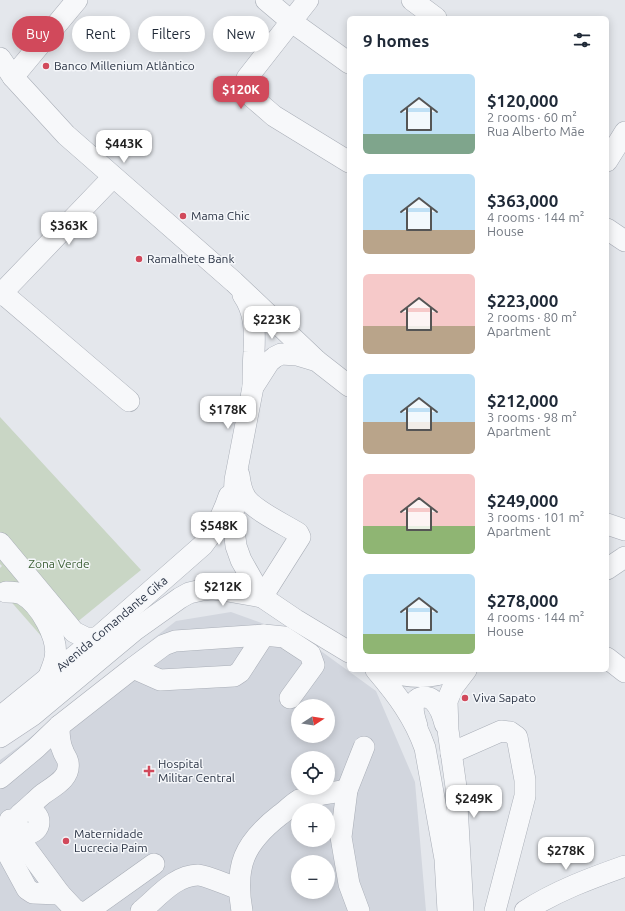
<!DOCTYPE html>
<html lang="en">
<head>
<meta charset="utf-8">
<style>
	body { margin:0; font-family:Ubuntu,sans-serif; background:#f2f2f3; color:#1f2937; height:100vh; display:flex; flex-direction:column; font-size:15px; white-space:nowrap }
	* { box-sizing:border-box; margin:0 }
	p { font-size:13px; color:#747a83 }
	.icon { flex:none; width:22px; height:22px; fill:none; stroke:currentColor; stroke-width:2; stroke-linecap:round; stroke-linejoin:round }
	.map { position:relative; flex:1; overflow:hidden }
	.drawer { position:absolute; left:347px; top:16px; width:262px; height:656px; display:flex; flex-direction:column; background:#fff; border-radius:6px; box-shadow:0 2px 10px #0003 }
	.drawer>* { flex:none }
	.top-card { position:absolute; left:12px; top:16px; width:275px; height:36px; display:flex; gap:8px }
	.needle { width:26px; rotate:78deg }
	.tools { position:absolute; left:291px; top:699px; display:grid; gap:8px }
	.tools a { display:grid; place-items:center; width:44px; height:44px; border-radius:50%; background:#fff; box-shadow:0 2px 10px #0003; font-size:20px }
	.price { position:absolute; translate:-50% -34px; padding:0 9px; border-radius:8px; background:#fff; color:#222; font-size:13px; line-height:26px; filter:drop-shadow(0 1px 2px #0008) }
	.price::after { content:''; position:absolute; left:50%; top:24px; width:12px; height:9px; margin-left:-6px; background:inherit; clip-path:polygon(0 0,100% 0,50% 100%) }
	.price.on { background:#d1495b; color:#fff }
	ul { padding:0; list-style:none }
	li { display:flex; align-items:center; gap:12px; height:100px; padding:0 16px }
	li span { display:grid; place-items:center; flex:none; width:112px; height:80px; border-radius:6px; color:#555 }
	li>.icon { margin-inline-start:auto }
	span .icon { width:48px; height:48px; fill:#fffc; stroke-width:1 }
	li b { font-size:17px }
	h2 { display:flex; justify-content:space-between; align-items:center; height:48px; padding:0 16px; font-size:17px }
	.tag { padding:0 14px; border-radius:18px; background:#fff; box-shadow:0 2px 10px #0003; font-size:14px; line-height:36px }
	.tag.on { background:#d1495b; color:#fff }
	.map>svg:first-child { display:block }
</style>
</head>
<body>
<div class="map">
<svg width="625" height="911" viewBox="0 0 625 911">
	<rect width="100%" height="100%" fill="#e4e7ec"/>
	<path fill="#d2d6de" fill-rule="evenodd" d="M231,612L303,638L376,691L415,782L426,911H0V760L21,745L119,665L176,621ZM298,706H328V736H298ZM298,758H328V788H298ZM298,810H328V840H298ZM298,862H328V892H298Z"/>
	<polygon fill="#c9d6c5" points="0,417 141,570 49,645 0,589 0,568 2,566 0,564"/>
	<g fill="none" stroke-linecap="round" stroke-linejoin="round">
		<g stroke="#a9aeb7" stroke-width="22">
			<g id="minor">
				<polyline points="266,0 292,22 349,63"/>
				<polyline points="308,0 247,78 246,88 252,97 274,116 349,162"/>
				<polyline points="412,0 436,18"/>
				<polyline points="0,58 13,77 66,135 234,282 316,360"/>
				<polyline points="13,77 77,0"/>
				<polyline points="607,161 625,132"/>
				<polyline points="607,229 625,241"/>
				<polyline points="0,291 129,401"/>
				<polyline points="0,295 113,177"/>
				<path d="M243,295C255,312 255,331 254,352C253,364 253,375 253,387"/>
				<polyline points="349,386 317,361 297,355 281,354 275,357 269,362 253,387 235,480 233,520 236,546 241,560 262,597 296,620 349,652"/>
				<path d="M239,475C240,483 241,491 246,498C254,510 285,525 298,533L300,537L262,597"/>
				<polyline points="607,524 625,530"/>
				<polyline points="0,543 74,632 86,638 97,638"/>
				<polyline points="607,569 625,557"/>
				<path d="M6,592C11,592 17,592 22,594C40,604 59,638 55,658C54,664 51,670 49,676"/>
				<polyline points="607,658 625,672"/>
				<polyline points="133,668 160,680 234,676 240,672 264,635 284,637 310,654 314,665 290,698"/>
				<path d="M376,670C398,696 414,717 425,748L445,859L448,911"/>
				<path d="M382,670C404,677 430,680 452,670"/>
				<path d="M0,717L97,638L203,545C215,530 223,514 229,496"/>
				<path d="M417,726C414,716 408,700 423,697C428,697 431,698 434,701C440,707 443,716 445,724"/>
				<polyline points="0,737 33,715 135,630 180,598 189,593 202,590 212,589 222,590 262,597"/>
				<polyline points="451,753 501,731 510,732 517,737 525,780 525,796 495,911"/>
				<polyline points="0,778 36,748 59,726 133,668 164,645 175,641 264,635"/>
				<circle cx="28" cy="822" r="11"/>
				<path d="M24,811C31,805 37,799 43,794C54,786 71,778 68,762C67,757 64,755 63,751C59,743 59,734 59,726"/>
				<polyline points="10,820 7,850 8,854 27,889 33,893 60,894"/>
				<polyline points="20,830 26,848 60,894 75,910 78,911"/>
				<polyline points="88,911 154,864"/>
				<path d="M141,911C157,898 175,875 198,875C205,875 230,886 239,889"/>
				<path d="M242,911C234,866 244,843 280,815C286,811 292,804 299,800C307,796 336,792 347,790"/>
				<polyline points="359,911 349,884 341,837 347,790 364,747"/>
				<polyline points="463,911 456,787 448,730 447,701 453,687 466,670"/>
				<path d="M525,911C556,891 591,878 625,866"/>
			</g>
		</g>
		<use href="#minor" stroke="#f7f8fa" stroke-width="21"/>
	</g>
	<g fill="#d1495b" stroke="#f4f6f9" stroke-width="1.5">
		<circle cx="46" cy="66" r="4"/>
		<circle cx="183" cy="216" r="4"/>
		<circle cx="139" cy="259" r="4"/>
		<circle cx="465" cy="698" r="4"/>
		<path d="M147 765h4v4h4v4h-4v4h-4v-4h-4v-4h4z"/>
		<circle cx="66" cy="841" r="4"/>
	</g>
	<g text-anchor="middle" stroke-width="3" stroke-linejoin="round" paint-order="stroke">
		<g font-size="12" fill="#2b3445" stroke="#f4f6f9" text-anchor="start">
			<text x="54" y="70">Banco Millenium Atlântico</text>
			<text x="191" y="220">Mama Chic</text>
			<text x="147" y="263">Ramalhete Bank</text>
			<text x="473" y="702">Viva Sapato</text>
			<text x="158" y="768">Hospital<tspan x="158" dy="14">Militar Central</tspan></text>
			<text x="74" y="838">Maternidade<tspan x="74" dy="14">Lucrecia Paim</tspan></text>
		</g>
		<g font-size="12" fill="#3f6138" stroke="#f4f6f9">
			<text x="59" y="568">Zona Verde</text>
		</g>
		<g font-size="12" fill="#2b3445" stroke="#f4f6f9">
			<text transform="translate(112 624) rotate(-40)" y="4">Avenida Comandante Gika</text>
		</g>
	</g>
</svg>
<div class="tools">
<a><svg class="needle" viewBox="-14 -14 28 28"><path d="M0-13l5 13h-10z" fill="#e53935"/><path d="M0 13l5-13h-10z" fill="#747a83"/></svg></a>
<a><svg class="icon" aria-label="locate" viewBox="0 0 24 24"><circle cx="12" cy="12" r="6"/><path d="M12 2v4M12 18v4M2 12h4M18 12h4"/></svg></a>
<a>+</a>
<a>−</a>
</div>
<b class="price on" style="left:241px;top:110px">$120K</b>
<b class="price" style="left:124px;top:164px">$443K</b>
<b class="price" style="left:69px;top:246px">$363K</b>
<b class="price" style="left:272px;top:340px">$223K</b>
<b class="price" style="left:228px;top:430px">$178K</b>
<b class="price" style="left:219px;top:546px">$548K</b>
<b class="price" style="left:223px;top:607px">$212K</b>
<b class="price" style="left:474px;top:819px">$249K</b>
<b class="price" style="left:566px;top:871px">$278K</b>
<div class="top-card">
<a class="tag on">Buy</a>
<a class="tag">Rent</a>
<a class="tag">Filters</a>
<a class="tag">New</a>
</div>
<section class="drawer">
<h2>9 homes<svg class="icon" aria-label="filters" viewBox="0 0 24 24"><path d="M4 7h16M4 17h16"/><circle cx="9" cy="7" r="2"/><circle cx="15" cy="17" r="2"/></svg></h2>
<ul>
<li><span style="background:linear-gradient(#bfe0f5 75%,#7fa58c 0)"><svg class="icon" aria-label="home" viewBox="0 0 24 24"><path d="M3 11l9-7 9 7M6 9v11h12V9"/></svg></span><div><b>$120,000</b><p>2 rooms · 60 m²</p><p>Rua Alberto Mãe</p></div></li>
<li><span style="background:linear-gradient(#bfe0f5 70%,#b9a48a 0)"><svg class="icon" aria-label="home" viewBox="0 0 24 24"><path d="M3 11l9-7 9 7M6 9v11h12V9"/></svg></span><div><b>$363,000</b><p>4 rooms · 144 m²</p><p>House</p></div></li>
<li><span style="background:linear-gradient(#f6c9c9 65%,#b9a48a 0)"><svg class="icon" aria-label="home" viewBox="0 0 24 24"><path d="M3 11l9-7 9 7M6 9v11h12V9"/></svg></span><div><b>$223,000</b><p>2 rooms · 80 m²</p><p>Apartment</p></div></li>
<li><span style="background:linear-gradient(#bfe0f5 60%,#b9a48a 0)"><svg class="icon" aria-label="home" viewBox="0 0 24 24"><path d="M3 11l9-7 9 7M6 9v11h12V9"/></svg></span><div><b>$212,000</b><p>3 rooms · 98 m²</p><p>Apartment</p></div></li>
<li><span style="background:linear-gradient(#f6c9c9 65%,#8fb573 0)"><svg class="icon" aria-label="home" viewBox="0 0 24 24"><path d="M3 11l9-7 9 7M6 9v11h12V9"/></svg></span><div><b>$249,000</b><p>3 rooms · 101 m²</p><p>Apartment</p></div></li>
<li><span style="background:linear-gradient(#bfe0f5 75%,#8fb573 0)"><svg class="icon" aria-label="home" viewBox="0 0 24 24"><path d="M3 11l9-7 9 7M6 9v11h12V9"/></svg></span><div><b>$278,000</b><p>4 rooms · 144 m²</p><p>House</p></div></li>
</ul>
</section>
</div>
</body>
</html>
